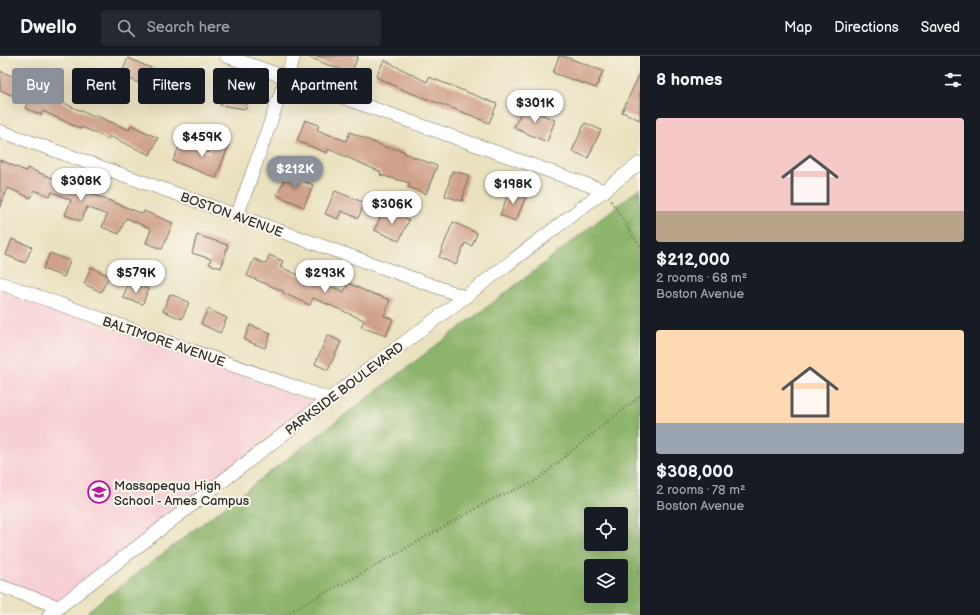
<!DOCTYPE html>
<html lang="en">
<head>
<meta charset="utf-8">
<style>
	body { margin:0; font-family:"Balsamiq Sans",sans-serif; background:#242831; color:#f1f3f6; height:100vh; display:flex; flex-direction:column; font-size:15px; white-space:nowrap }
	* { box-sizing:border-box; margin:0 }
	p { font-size:13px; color:#9ea1a6 }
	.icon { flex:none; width:22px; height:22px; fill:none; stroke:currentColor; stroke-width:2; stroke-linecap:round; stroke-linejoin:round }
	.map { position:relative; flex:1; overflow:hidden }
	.drawer { display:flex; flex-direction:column; background:#171b24; width:340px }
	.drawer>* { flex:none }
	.hud { position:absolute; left:12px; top:12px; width:380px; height:36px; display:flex; gap:8px }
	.tools { position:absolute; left:584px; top:451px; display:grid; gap:8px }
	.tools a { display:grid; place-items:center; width:44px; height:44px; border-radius:4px; background:#171b24; box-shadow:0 4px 16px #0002; font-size:20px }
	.price { position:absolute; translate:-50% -34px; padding:0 9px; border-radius:14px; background:#fff; color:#222; font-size:13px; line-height:26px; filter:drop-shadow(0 1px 2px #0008) }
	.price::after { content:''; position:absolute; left:50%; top:24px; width:12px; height:9px; margin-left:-6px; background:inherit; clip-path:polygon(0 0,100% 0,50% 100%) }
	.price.selected { background:#8c9099; color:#fff }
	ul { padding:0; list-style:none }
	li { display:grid; align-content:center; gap:8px; height:212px; padding:0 16px }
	li span { display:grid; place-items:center; height:124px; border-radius:4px; color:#555 }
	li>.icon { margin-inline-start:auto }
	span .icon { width:72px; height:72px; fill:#fffc; stroke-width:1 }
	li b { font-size:17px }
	h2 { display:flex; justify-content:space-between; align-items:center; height:48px; padding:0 16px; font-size:17px }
	.chip { padding:0 14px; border-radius:4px; background:#171b24; box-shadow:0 4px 16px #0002; font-size:14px; line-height:36px }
	.chip.selected { background:#8c9099; color:#fff }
	header { display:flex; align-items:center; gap:24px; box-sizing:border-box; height:56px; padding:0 20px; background:#171b24; border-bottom:1px solid #363941 }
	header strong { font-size:19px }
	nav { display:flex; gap:22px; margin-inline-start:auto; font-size:14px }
	.search { width:280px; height:36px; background:#242831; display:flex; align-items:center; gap:10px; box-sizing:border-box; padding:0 14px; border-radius:4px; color:#9ea1a6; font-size:15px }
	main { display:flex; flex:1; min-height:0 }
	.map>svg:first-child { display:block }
</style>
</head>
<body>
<header>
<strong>Dwello</strong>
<div class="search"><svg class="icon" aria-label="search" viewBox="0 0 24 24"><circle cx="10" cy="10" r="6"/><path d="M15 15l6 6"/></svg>Search here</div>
<nav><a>Map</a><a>Directions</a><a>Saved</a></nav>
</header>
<main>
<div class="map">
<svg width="640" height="559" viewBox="0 0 640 559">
	<rect width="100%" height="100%" fill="#fbf7ec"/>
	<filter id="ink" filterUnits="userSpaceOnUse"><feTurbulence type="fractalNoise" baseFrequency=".025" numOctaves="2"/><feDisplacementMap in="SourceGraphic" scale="8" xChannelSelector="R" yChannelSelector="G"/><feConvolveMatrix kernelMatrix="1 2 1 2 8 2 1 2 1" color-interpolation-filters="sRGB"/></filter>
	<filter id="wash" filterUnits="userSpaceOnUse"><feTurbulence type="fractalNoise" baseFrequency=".012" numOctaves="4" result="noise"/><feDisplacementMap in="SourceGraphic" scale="16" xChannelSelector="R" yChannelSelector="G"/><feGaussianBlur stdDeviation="0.9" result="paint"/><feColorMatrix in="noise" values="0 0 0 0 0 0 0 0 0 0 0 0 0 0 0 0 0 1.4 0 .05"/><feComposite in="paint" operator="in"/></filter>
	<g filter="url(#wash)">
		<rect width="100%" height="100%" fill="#eae1bf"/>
		<polygon fill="#f7cfd4" points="0,233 312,345 58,547 0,527"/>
		<path fill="#8cb46b" stroke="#5c704b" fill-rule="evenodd" d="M640,132V559H90L88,555L338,364L524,223ZM591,458H621V488H591ZM591,510H621V540H591Z"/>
		<g id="blocks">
			<g fill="#d0a18a">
				<polygon points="306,0 358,0 351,18"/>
				<polygon points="559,0 563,0 603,15 596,32 553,17"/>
				<polygon points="128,2 162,17 161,19 180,27 183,20 203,29 197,43 191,40 188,46 156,31 154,34 121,19"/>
				<polygon points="384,4 427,26 429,21 497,48 489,67 473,60 408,36 376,21"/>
				<polygon points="0,15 34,29 36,26 52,32 49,40 94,61 95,59 129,74 131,69 158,82 150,99 109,80 108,83 82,71 81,73 43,55 41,59 25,52 28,46 0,34"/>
				<polygon points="640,17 640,64 622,56"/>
				<polygon points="222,32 248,36 246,53 220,49"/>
				<polygon points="523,51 555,64 547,86 514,72"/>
				<polygon points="305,64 319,69 317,74 346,85 350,76 387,92 388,91 404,95 404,97 437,110 426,138 408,131 410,127 380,119 381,116 328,93 327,97 297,85"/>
				<polygon points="585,67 601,74 588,102 572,95"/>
				<polygon points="215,83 229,89 216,122 173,105 181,86 209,97"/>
				<polygon points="0,104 26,115 27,112 143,158 144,155 173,167 162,193 146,187 151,173 126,162 119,178 102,171 107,159 87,151 81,165 65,159 71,144 52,136 50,140 34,134 31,142 8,132 0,151"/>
				<polygon points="452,115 469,119 462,145 445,140"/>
				<polygon points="287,118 313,129 304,151 277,139"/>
				<polygon points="510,133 526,140 516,165 500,159"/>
				<polygon points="335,135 365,147 358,162 341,155 338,163 325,158"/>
				<polygon points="385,152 409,164 399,185 374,174"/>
				<polygon points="453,166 477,177 472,190 465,187 456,209 439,201"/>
				<polygon points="197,179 228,189 221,212 209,208 211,203 192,197"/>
				<polygon points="12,183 32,191 25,207 6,199"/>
				<polygon points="50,197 70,205 64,221 43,213"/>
				<polygon points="269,199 283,205 280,211 306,222 309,214 322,219 320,225 344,236 348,227 374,239 374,238 390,244 384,260 393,263 386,280 361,271 364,264 313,242 310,249 283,237 283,235 247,220 254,203 266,208"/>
				<polygon points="91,211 109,220 101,236 84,228"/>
				<polygon points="128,227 148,233 143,248 123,242"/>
				<polygon points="170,238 189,246 182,263 163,255"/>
				<polygon points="208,253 227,262 220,277 201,268"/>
				<polygon points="250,269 271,277 265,292 244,284"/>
				<polygon points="328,279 341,286 328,314 315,308"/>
			</g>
		</g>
	</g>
	<g filter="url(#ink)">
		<use href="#blocks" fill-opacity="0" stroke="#6e6b5f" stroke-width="1"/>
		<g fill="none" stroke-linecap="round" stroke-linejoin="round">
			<g stroke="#6e6b5f" stroke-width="14">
				<g id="minor">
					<polyline points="226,0 605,135"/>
					<polyline points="0,75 465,241"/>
					<polyline points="237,160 294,0"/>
					<polyline points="0,227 329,343"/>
					<polyline points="0,530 59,551"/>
					<polyline points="49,559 329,343 465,241 640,107"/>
				</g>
			</g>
			<g stroke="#6e6b5f" stroke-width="2.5" stroke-dasharray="1 3" stroke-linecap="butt">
				<polyline points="611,145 640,190"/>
				<polyline points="287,559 296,552 355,521 491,444 536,425 593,377 640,340"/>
			</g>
			<use href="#minor" stroke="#fff" stroke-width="13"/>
		</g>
	</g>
	<defs>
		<g id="school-ring" transform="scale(1.15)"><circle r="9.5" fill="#fbf7ec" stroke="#b5179e" stroke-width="1.5"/><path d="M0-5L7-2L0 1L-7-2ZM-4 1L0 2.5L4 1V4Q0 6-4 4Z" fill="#b5179e"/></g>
	</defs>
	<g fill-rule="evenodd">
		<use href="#school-ring" x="99" y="436"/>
	</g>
	<g text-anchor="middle" stroke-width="4" stroke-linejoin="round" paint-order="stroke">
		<g font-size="13" fill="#2b2b2b" stroke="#fbf7ec">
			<text transform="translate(232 158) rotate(20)" y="5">BOSTON AVENUE</text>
			<text transform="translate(164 285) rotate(19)" y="5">BALTIMORE AVENUE</text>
			<text transform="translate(344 332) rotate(-37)" y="5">PARKSIDE BOULEVARD</text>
		</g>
		<g font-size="13" fill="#2b2b2b" stroke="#fbf7ec" text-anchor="start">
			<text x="114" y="434">Massapequa High<tspan x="114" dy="15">School - Ames Campus</tspan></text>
		</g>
	</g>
</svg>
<div class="tools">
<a><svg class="icon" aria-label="locate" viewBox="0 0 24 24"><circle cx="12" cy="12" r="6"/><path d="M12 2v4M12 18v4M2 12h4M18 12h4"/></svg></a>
<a><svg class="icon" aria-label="layers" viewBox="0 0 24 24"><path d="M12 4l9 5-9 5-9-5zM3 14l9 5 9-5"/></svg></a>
</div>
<b class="price" style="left:535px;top:68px">$301K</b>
<b class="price" style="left:202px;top:102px">$459K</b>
<b class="price selected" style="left:295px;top:134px">$212K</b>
<b class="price" style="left:81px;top:146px">$308K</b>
<b class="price" style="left:513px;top:149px">$198K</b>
<b class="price" style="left:392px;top:169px">$306K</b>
<b class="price" style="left:136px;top:238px">$579K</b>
<b class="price" style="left:325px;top:238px">$293K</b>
<div class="hud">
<a class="chip selected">Buy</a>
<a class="chip">Rent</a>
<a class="chip">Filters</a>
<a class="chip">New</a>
<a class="chip">Apartment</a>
</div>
</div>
<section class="drawer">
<h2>8 homes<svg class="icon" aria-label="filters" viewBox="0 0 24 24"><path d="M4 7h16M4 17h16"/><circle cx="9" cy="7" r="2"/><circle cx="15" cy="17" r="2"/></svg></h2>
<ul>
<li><span style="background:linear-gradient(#f6c9c9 75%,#b9a48a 0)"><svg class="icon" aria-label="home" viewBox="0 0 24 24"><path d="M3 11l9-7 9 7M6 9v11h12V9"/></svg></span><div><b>$212,000</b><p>2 rooms · 68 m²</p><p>Boston Avenue</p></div></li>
<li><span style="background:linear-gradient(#ffd9b3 75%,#9aa5b1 0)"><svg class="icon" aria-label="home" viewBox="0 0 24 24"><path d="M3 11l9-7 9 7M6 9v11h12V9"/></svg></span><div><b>$308,000</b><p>2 rooms · 78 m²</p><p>Boston Avenue</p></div></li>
</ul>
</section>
</main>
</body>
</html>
